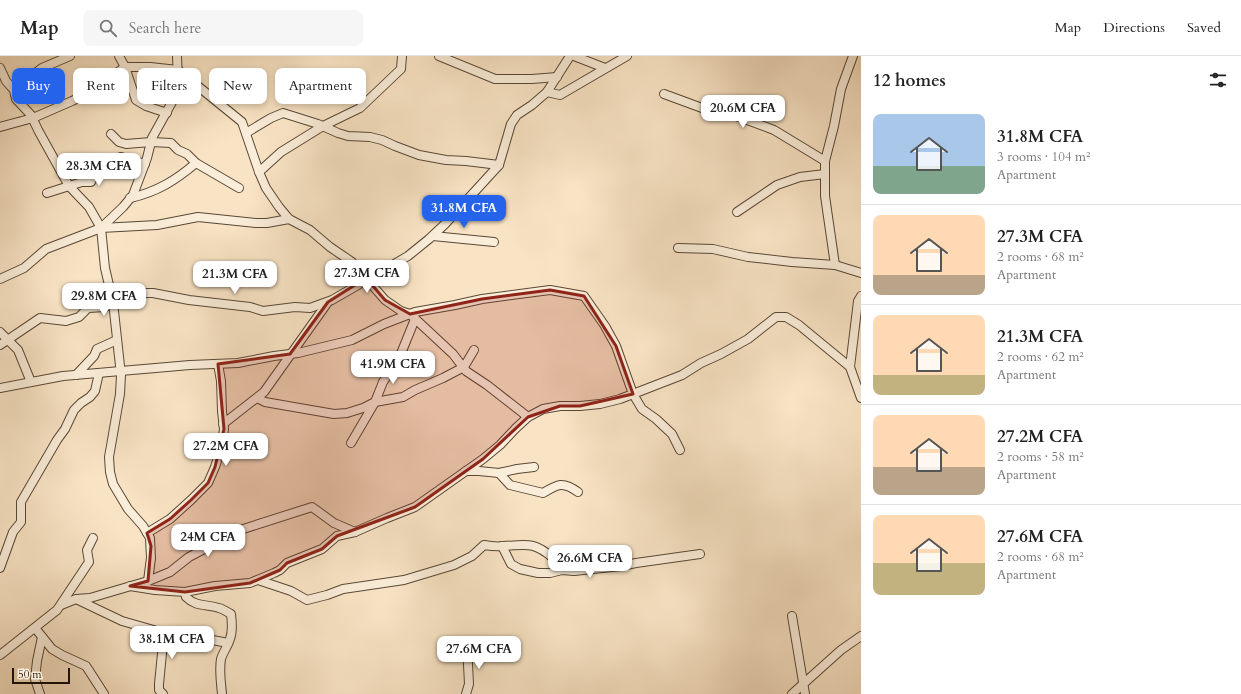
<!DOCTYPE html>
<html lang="en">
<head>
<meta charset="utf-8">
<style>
	body { margin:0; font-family:Cardo,serif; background:#f6f6f6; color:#222; height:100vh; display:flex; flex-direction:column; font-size:15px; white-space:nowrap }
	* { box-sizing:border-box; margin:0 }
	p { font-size:13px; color:#767676 }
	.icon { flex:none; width:22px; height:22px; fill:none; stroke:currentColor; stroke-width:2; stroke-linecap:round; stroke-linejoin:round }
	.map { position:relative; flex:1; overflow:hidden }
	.side { display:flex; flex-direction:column; background:#fff; width:380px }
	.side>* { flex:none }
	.top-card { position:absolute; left:12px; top:12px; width:380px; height:36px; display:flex; gap:8px }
	.scale { position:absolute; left:12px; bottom:10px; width:58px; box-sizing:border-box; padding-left:4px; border:2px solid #241506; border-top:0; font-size:11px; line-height:14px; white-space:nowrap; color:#241506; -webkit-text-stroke:3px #faedd9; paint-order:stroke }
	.price { position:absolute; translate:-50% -34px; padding:0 9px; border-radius:8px; background:#fff; color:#222; font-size:13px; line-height:26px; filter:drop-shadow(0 1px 2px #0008) }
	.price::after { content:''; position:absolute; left:50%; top:24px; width:12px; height:9px; margin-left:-6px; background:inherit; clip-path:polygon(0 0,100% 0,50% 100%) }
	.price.active { background:#2563eb; color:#fff }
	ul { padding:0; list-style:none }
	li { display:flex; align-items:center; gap:12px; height:100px; padding:0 12px }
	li+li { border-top:1px solid #e0e0e0 }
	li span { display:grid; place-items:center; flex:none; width:112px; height:80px; border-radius:8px; color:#555 }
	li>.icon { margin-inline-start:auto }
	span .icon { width:48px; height:48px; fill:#fffc; stroke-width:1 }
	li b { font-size:17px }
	h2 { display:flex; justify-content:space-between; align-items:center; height:48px; padding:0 12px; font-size:17px }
	.pill { padding:0 14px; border-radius:8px; background:#fff; box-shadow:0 2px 6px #0003; font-size:14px; line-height:36px }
	.pill.active { background:#2563eb; color:#fff }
	header { display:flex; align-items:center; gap:24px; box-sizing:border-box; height:56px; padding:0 20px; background:#fff; border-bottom:1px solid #e0e0e0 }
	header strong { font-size:19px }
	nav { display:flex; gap:22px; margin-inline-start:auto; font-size:14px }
	.search { width:280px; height:36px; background:#f6f6f6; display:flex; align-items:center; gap:10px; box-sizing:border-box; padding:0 14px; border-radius:8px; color:#767676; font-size:15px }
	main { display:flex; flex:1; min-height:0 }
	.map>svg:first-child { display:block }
</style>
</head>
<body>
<header>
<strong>Map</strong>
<div class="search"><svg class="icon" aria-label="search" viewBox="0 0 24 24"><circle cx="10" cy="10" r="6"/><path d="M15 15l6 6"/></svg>Search here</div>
<nav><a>Map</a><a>Directions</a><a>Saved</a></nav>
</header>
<main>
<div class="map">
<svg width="861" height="638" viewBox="0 0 861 638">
	<rect width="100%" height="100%" fill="#f8e3c4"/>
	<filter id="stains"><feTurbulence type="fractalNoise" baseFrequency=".005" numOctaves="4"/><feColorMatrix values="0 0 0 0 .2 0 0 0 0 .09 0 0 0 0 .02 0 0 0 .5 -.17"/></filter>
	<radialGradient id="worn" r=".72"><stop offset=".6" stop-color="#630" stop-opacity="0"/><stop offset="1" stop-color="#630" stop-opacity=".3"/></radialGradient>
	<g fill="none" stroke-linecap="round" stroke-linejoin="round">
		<g stroke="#594836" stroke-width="10">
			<g id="minor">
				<polyline points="119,0 125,11 136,44 146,50 167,57"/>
				<polyline points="439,0 495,23 532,23 557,21"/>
				<polyline points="574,0 605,12"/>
				<polyline points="0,12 6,25 14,34 16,43 31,59 38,74 69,130 89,151 101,172 105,212 113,246 121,319 120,338 109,401 110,416 113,428 128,453 143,470 150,482 151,502 148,525"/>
				<polyline points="547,36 560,39 627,0"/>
				<polyline points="15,38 33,19 42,12 70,0"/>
				<polyline points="664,38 702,52 731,58 774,74 825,105"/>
				<polyline points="0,71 33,62 72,45 88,37 125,11 150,11 178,14 242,66 259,116 266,132 279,151 289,163 310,174 330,191 352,206 385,244 401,255 410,258 453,298 466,315 487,329 528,361"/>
				<polyline points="246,77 271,62 283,57 318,68 338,77 348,80 370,81 382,84 395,90 419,99 446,104 466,105 499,109"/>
				<polyline points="111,78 119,86 126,88 151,86 171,87 178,94 187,98 196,107 239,132"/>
				<polyline points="259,116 281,96 323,70 360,52 401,13 402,0"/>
				<polyline points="47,137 82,126 91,126 95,117 115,115 121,101 145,108"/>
				<path d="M130,142C157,136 176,124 196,107"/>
				<polyline points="737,156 777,129 800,121 825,118"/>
				<polyline points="101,172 157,169 198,161 256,167 267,167 289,163"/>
				<polyline points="433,180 494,186"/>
				<polyline points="678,192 713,193 748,201 792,206 835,209 861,217"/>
				<polyline points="835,209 825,140 825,105 834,70 841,33 853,0"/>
				<polyline points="0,223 24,212 46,193 101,172 123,151 133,139 147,102 152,82 172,46 178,25 177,0"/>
				<polyline points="861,240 858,245 850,311 861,342"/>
				<polyline points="0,276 18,294 31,326"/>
				<polyline points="0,289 40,262 66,265 79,261 88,252 105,251 126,237 153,237 189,244 250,251 263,255 295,251 310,252 332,244 358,229 366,222 384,214 408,200 429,183 445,168 499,109 511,68 517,59 532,49 547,36 570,0"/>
				<polyline points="76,319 94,300 97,293 117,284"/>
				<polyline points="0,332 63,320 190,309 238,307 274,300 298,297 352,284 384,268 415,256 455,249 482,243 550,234 584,240 605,270 616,290 633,338 642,353 656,363 672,378 680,394"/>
				<polyline points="257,342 265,346 334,358 347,357 363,352 375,346 403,341 415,334 443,322 464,311 474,294"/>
				<polyline points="223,368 264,336 328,246"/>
				<polyline points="351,387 375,346 383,326 400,300 415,263"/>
				<path d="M466,415H479L499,417L510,429L543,437C558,428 563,425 578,436"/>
				<polyline points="499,417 517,413 534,411"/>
				<polyline points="147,477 170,463 191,444 208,427 215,411 221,392 224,373 222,355 221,325 218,308"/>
				<polyline points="502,490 511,508 520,513 538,517 550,517 562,514 574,515 621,510 636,507 700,498"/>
				<polyline points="0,512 13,476 21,466 21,446 57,384 65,373 74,354 81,347 90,341 95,335 99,317"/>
				<path d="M258,524L291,535L307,544L327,539L343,533L404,524L454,509L472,500L484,489C490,490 497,491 503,490C527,489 533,485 553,502"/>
				<polyline points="130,530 155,534 185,536 215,530 250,527 274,517 280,514 287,507 322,493 337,480 355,476 387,462 415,451 483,403 500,389 516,372 528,361 543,353 560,350 580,350 600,348 620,343 682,319 701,307 721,298 748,283 776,261 786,261 799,269 850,311"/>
				<path d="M185,536L186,541C196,551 206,548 219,552C223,553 227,556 231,558C232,566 233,575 230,583C228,590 223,596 221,603C219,614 221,627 222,638"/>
				<polyline points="78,544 122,565 164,577 197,581 228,587"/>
				<polyline points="61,549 76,543 90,542 148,525 170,516 189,501 240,474 312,451 334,467 355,476"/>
				<polyline points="792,560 805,638"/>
				<polyline points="35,572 52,593 62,599 86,610 104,638"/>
				<polyline points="0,599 57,554 89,506 87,494 93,482"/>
				<polyline points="40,638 35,623 37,605 42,581"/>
				<polyline points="163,638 159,634 159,628 164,577"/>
				<polyline points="466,638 469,628 467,589"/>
				<polyline points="792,638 841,594 861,580"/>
			</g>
		</g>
		<use href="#minor" stroke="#faedd9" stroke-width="8"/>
	</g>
	<path fill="#8f2418" fill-opacity="0.2" stroke="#8f2418" stroke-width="3" stroke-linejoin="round" d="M366,222L385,244L410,258L482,243L550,234L584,240L616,290L633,338L580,350H560L528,361L483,403L415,451L337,480L322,493L287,507L280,514L250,527L185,536L130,530L148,525L151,490L147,477L170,463L191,444L208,427L215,411L224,373L218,308L290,298L328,246Z"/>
	<rect width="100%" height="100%" filter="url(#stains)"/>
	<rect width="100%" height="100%" fill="url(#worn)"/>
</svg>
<div class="scale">50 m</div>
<b class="price" style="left:743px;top:73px">20.6M CFA</b>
<b class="price" style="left:99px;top:131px">28.3M CFA</b>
<b class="price active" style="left:464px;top:173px">31.8M CFA</b>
<b class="price" style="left:367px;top:238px">27.3M CFA</b>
<b class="price" style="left:235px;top:239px">21.3M CFA</b>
<b class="price" style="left:104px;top:261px">29.8M CFA</b>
<b class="price" style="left:393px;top:329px">41.9M CFA</b>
<b class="price" style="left:226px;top:411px">27.2M CFA</b>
<b class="price" style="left:208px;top:502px">24M CFA</b>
<b class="price" style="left:590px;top:523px">26.6M CFA</b>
<b class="price" style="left:172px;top:604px">38.1M CFA</b>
<b class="price" style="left:479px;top:614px">27.6M CFA</b>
<div class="top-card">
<a class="pill active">Buy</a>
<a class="pill">Rent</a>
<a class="pill">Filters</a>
<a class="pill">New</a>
<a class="pill">Apartment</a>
</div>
</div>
<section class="side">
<h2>12 homes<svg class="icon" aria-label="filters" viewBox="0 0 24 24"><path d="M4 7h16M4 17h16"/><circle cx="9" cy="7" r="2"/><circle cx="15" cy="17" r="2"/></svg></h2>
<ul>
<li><span style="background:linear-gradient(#a9c7e8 65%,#7fa58c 0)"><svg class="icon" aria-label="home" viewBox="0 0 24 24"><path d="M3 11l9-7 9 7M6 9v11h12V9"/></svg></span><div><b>31.8M CFA</b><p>3 rooms · 104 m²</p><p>Apartment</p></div></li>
<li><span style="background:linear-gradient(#ffd9b3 75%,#b9a48a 0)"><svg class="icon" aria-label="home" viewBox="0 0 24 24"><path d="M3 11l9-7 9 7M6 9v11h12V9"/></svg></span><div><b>27.3M CFA</b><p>2 rooms · 68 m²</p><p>Apartment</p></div></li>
<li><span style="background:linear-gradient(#ffd9b3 75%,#c2b280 0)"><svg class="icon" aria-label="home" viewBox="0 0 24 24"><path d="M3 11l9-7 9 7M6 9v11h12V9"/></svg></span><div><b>21.3M CFA</b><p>2 rooms · 62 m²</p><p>Apartment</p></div></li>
<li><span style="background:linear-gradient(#ffd9b3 65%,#b9a48a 0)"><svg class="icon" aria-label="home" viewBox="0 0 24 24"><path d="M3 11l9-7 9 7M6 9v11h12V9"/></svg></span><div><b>27.2M CFA</b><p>2 rooms · 58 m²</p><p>Apartment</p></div></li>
<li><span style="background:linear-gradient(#ffd9b3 60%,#c2b280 0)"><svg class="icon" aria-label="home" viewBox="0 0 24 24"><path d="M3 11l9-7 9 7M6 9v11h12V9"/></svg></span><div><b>27.6M CFA</b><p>2 rooms · 68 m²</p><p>Apartment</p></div></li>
</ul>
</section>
</main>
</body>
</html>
